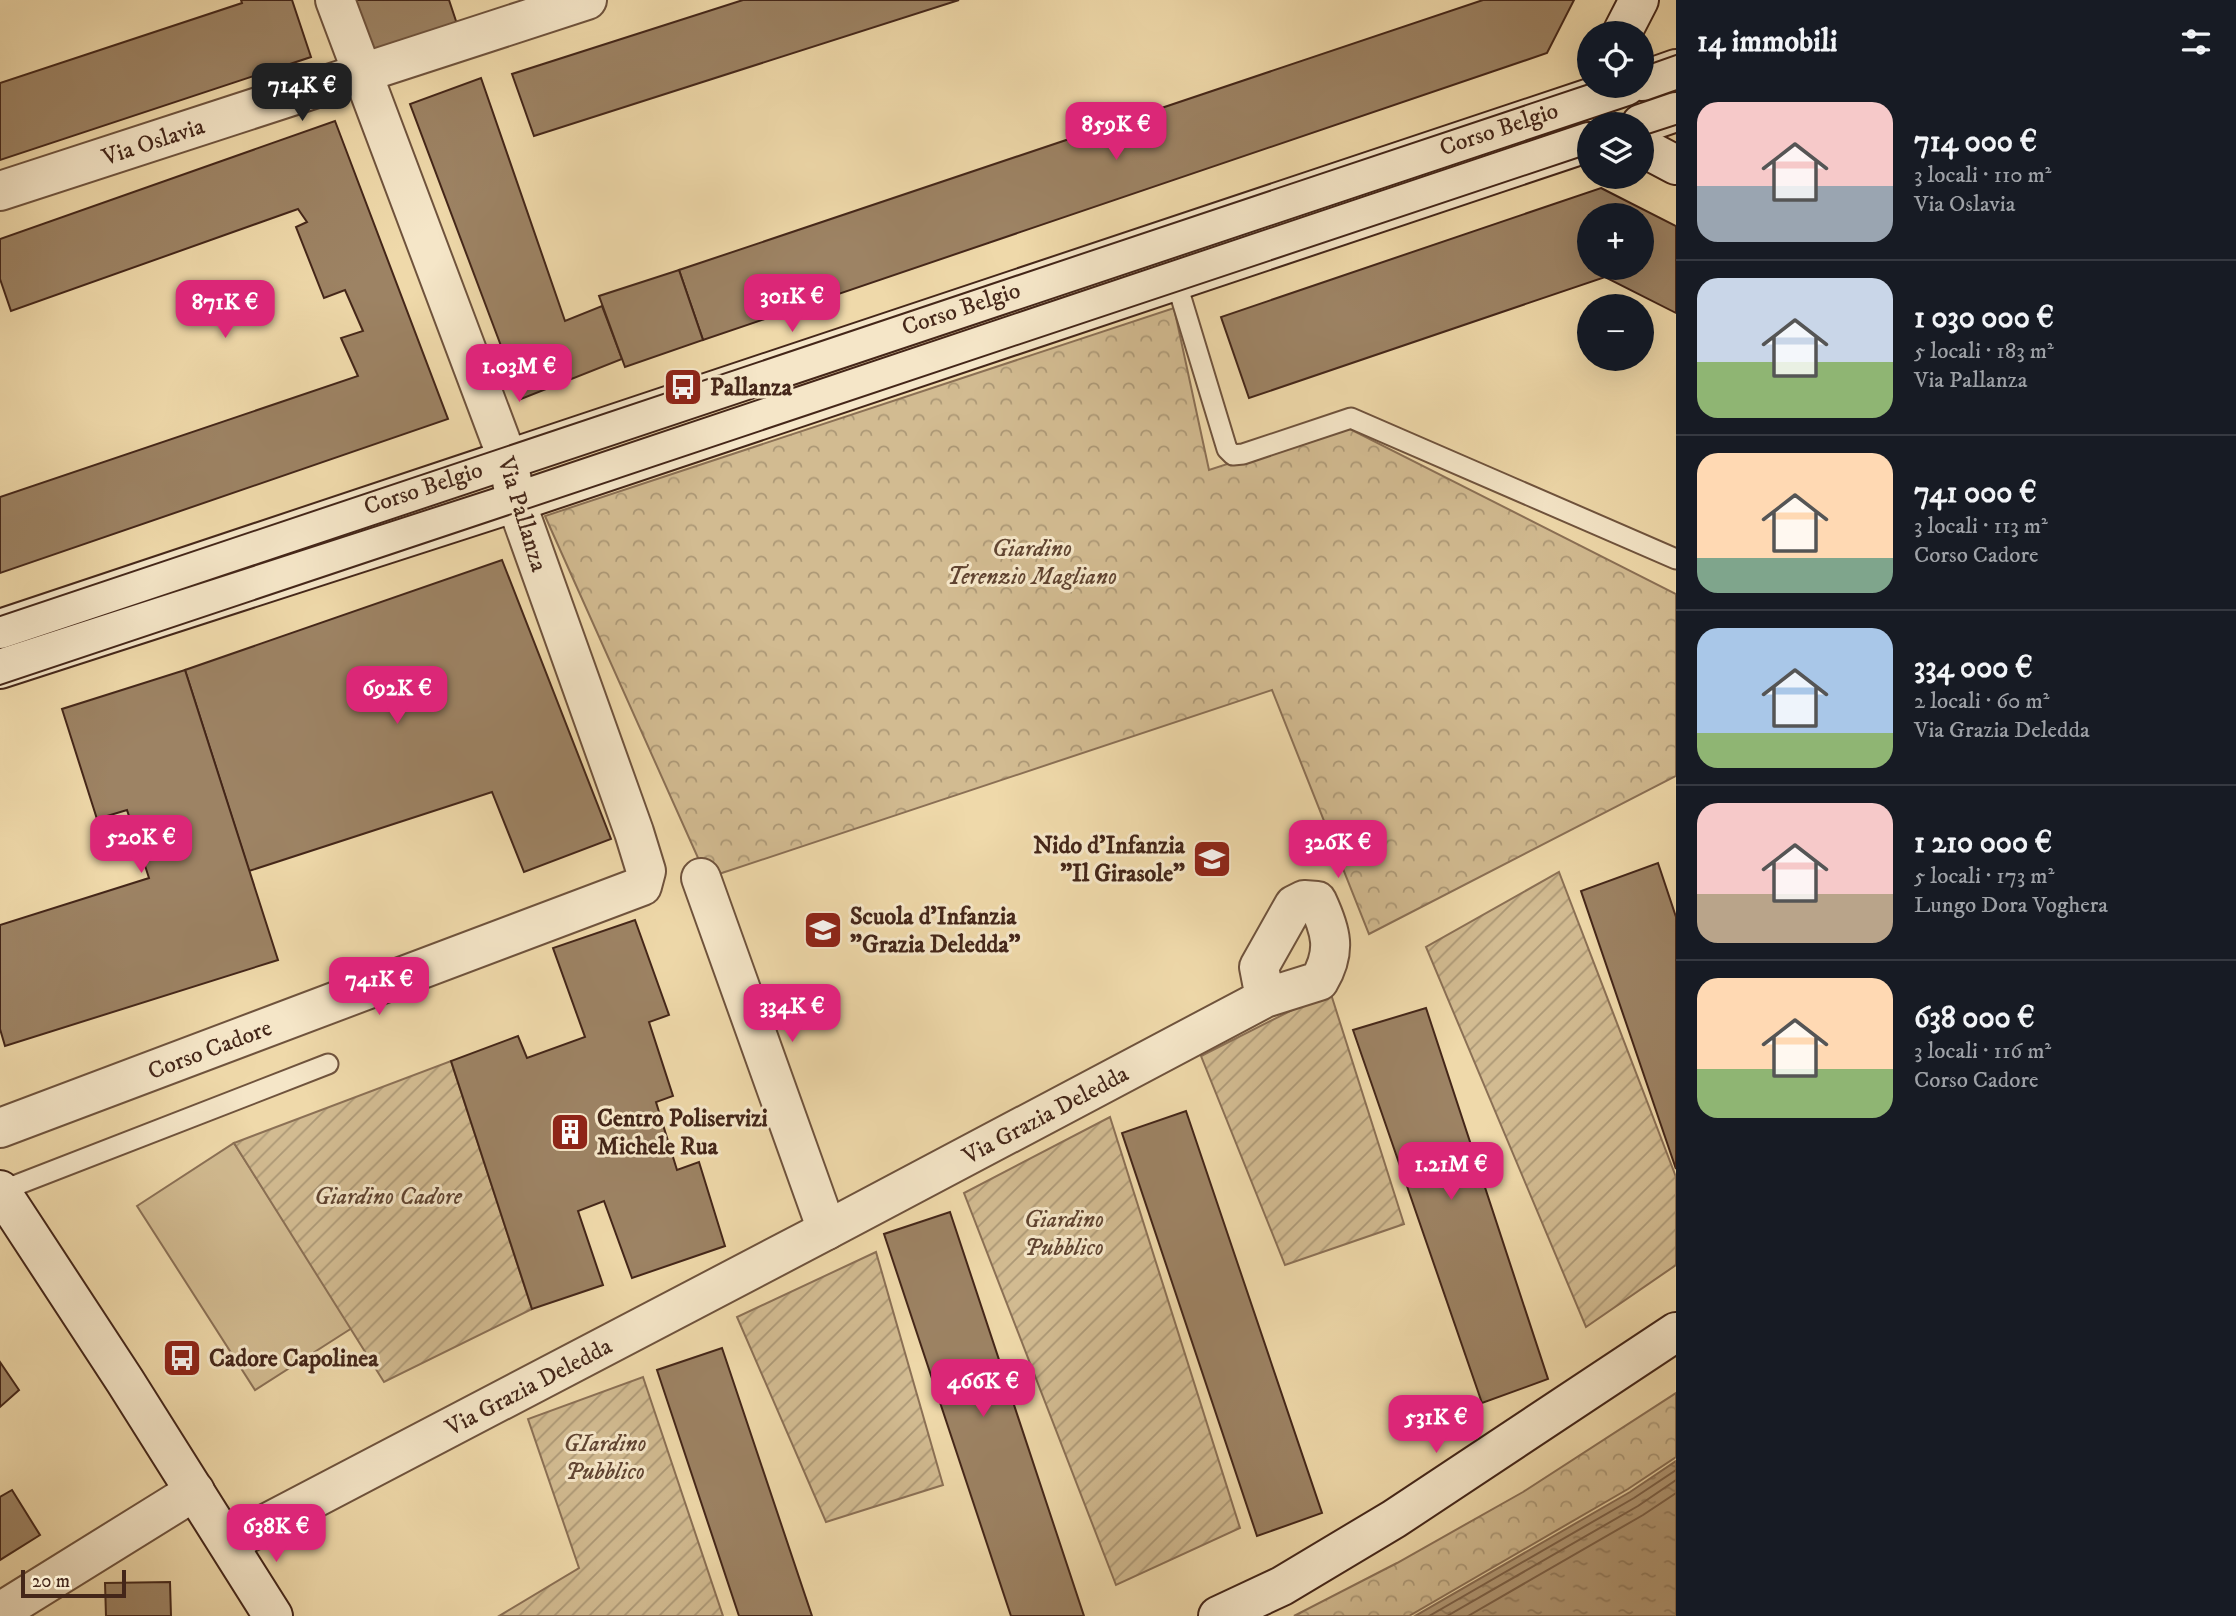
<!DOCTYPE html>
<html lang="it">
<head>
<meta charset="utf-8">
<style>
	body { margin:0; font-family:"IM FELL DW Pica",serif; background:#20242c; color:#f1f3f6; height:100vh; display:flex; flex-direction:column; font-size:26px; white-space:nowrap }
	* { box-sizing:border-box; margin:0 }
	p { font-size:23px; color:#9ea1a6 }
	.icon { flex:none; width:38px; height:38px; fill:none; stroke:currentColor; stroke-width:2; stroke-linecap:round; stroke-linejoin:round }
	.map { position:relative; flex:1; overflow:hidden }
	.panel { display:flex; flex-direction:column; background:#171b24; width:560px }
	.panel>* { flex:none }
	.tools { position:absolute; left:1577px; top:21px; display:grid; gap:14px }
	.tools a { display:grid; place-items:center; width:77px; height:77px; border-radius:50%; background:#171b24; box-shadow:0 7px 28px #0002; font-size:35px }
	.scale { position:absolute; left:21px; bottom:18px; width:105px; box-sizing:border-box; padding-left:7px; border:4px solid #442619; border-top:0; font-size:19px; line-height:24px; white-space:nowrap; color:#442619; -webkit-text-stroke:5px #f5e6c8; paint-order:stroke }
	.price { position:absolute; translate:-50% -60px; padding:0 16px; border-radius:14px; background:#db2777; color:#fff; font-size:23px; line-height:46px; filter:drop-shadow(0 2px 4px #0008) }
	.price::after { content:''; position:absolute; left:50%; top:42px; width:21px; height:16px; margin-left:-10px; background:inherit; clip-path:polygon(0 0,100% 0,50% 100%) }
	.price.active { background:#222; color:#fff }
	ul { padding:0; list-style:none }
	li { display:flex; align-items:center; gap:21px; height:175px; padding:0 21px }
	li+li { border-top:2px solid #363941 }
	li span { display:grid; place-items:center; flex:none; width:196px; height:140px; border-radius:21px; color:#555 }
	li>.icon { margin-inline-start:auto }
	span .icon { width:84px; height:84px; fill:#fffc; stroke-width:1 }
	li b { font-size:30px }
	h2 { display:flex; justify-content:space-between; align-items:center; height:84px; padding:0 21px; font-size:30px }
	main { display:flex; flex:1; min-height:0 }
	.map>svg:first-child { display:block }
</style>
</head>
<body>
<main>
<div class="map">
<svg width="1676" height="1616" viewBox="0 0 1676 1616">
	<defs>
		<pattern id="park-crowns" width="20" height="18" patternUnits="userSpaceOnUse" patternTransform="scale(1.75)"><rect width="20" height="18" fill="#d2bb91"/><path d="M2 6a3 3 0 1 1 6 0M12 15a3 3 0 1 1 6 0" fill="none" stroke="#ac9876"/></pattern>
		<pattern id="garden-furrows" width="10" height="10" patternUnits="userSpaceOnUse" patternTransform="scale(1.75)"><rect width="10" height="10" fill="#d2bb91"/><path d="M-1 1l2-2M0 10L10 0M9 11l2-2" fill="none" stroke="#ac9876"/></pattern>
		<pattern id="water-ripples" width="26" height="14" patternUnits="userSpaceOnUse" patternTransform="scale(1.75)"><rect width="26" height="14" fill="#b59c79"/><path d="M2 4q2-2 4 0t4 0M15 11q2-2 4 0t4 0" fill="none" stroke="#957f62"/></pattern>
	</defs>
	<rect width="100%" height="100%" fill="#efd9aa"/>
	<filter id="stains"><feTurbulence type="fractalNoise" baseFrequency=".00286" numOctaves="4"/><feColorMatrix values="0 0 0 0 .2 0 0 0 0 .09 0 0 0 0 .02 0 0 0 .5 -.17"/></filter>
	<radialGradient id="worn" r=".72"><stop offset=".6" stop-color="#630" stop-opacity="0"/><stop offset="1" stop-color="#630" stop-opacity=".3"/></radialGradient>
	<polygon fill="#d2bb91" stroke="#8b7055" stroke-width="2" points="234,1143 352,1328 255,1390 137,1206"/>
	<g fill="url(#park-crowns)" stroke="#8b7055" stroke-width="2">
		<polygon points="1174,308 1209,470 1344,426 1676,594 1676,776 1369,934 1272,690 707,878 545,516"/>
		<polygon points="1676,1393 1676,1457 1628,1489 1409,1616 1294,1616 1397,1563 1523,1492"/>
	</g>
	<g fill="url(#garden-furrows)" stroke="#8b7055" stroke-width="2">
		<polygon points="1559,872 1676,1177 1676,1265 1586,1327 1426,947"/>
		<polygon points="1330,991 1404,1224 1285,1265 1201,1056"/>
		<polygon points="451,1061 532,1309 384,1382 234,1143"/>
		<polygon points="1110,1117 1240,1528 1116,1585 964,1193"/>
		<polygon points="876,1252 943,1485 826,1522 737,1317"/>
		<polygon points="643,1377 723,1616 499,1616 579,1568 528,1419"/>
	</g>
	<polygon fill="url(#water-ripples)" stroke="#886d53" stroke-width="2" points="1676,1461 1676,1616 1415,1616 1630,1492"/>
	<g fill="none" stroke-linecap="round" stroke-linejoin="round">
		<g stroke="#7c6149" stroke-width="2">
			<polyline points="1429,1616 1634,1498 1676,1470"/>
			<polyline points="1447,1616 1638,1506 1676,1480"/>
			<polyline points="1468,1616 1643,1515 1676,1493"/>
		</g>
	</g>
	<g fill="#9d8364" stroke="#442619" stroke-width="2" fill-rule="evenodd">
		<polygon points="241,0 292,0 311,57 0,160 0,83 242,3"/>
		<polygon points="351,0 449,0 460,33 372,62"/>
		<polygon points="743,0 959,0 534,136 512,74"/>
		<polygon points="1483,0 1574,0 1547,53 703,340 679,270"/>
		<polygon points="481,78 565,321 602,306 622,359 521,399 410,104"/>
		<polygon points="335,121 448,419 0,573 0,497 358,376 341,338 363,331 345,290 324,298 296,227 307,222 298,209 11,311 0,279 0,239"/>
		<path d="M1601,188L1676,226V313L1605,277L1249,398L1221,317ZM1589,215H1642V268H1589Z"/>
		<polygon points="679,270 703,340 625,367 599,296"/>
		<polygon points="502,560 611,839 524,872 492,792 249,871 185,670"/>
		<polygon points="185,670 278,960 5,1046 0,1029 0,925 149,878 127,810 97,819 62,709"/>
		<polygon points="1658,863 1676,917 1676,1169 1581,891"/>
		<polygon points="635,920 669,1015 649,1022 673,1096 656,1102 677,1170 699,1162 725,1246 632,1278 604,1201 578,1211 603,1285 532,1309 451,1061 518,1036 527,1058 585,1037 553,948"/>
		<polygon points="1426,1008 1548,1379 1482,1403 1353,1030"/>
		<polygon points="1186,1111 1322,1513 1257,1536 1122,1133"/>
		<polygon points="950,1212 1084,1616 1011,1616 884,1234"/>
		<polygon points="722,1348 812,1616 739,1616 657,1370"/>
		<polygon points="0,1362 19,1390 0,1407"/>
		<polygon points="12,1490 40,1535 0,1560 0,1497"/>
		<polygon points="170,1582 171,1616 106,1616 105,1583"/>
	</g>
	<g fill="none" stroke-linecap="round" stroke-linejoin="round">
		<g stroke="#6f533d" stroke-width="23">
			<g id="lane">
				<polyline points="1176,281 1227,449 1233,455 1243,454 1351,418 1676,559"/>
				<polyline points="1,1191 328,1064"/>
			</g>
		</g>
		<g stroke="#6f533d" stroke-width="42">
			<g id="street">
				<path id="s1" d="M0,191L587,0"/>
				<polyline points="701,878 827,1230"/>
				<path id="s2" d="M0,1128L642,886L646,871L634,832L516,502L508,460L335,0"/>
				<path id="s3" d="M229,1543L827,1230L1265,998L1319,981C1337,951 1331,931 1317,901L1304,900L1294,905L1259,967L1265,998"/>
				<polyline points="0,1612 195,1491"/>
			</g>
		</g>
		<g stroke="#442619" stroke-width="42">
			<g id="secondary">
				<polyline points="1622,33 1639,0"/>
				<polyline points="1642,81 1676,69"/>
				<polyline points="1641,124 1676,112"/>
				<polyline points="1642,147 1676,165"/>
				<path id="s4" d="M0,629L1626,86"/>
				<polyline points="0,669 516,502 1589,142"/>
				<polyline points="0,1190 125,1381 273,1616"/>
				<polyline points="1218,1616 1282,1586 1394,1519 1676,1332"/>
			</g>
		</g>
		<use href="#lane" stroke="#f5e6c8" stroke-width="19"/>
		<use href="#street" stroke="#f5e6c8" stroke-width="38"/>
		<use href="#secondary" stroke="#f5e6c8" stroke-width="38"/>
		<g stroke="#442619" stroke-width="2">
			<polyline points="1642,67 1676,55"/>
			<polyline points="1642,136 1676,125"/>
			<polyline points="0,616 1589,84"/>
			<polyline points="0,685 1589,154"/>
		</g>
	</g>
	<defs>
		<g id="bus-square" transform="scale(2.0125)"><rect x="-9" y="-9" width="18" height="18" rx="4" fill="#8f2418" stroke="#f5e6c8"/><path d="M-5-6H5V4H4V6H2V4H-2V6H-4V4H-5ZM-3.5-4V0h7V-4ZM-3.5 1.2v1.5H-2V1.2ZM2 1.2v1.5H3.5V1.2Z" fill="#fff"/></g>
		<g id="school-square" transform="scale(2.0125)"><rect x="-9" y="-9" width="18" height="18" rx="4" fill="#8f2418" stroke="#f5e6c8"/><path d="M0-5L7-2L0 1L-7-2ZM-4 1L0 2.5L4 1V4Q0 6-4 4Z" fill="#fff"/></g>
		<g id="building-square" transform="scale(2.0125)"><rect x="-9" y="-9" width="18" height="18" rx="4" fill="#8f2418" stroke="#f5e6c8"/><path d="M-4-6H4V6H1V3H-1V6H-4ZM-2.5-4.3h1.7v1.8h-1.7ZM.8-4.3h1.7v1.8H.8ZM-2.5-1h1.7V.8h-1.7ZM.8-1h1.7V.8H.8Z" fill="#fff"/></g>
	</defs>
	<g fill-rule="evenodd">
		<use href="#bus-square" x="683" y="387"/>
		<use href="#school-square" x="1212" y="859"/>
		<use href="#school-square" x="823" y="930"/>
		<use href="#building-square" x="570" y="1132"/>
		<use href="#bus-square" x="182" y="1358"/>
	</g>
	<g text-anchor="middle" stroke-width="6" stroke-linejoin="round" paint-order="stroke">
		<g font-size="24" fill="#442619" stroke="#f5e6c8">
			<text dy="8" stroke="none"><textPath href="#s4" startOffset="1580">Corso Belgio</textPath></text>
			<text dy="8" stroke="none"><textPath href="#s1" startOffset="161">Via Oslavia</textPath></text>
			<text dy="8" stroke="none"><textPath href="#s4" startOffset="1013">Corso Belgio</textPath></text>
			<text dy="8" stroke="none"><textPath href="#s4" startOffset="446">Corso Belgio</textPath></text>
			<text transform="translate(523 514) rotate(73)" y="8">Via Pallanza</text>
			<text dy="8" stroke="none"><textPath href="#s2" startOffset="224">Corso Cadore</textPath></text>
			<text dy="8" stroke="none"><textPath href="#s3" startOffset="922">Via Grazia Deledda</textPath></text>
			<text dy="8" stroke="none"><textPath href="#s3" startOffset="338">Via Grazia Deledda</textPath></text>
		</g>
		<g font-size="24" font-weight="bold" fill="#442619" stroke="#f5e6c8" text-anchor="start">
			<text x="710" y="395">Pallanza</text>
			<text x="1185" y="853" text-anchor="end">Nido d’Infanzia<tspan x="1185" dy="28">"Il Girasole"</tspan></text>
			<text x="850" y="924">Scuola d'Infanzia<tspan x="850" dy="28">"Grazia Deledda"</tspan></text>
			<text x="597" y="1126">Centro Poliservizi<tspan x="597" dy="28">Michele Rua</tspan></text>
			<text x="209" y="1366">Cadore Capolinea</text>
		</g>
		<g font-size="24" font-style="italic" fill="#604431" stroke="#f5e6c8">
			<text x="1032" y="556">Giardino<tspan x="1032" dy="28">Terenzio Magliano</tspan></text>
			<text x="388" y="1204">Giardino Cadore</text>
			<text x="1064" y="1227">Giardino<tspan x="1064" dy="28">Pubblico</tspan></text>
			<text x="605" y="1451">GIardino<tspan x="605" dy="28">Pubblico</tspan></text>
		</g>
	</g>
	<rect width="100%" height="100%" filter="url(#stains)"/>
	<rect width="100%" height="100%" fill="url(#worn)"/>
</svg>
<div class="tools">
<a><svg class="icon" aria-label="locate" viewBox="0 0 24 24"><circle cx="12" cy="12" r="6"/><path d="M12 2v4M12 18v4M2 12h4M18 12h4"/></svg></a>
<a><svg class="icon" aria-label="layers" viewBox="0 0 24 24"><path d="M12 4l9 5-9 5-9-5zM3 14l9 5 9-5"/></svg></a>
<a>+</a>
<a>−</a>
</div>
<div class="scale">20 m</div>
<b class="price active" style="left:302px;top:123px">714K €</b>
<b class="price" style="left:1116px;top:162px">859K €</b>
<b class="price" style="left:792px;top:334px">301K €</b>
<b class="price" style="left:225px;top:340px">871K €</b>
<b class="price" style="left:519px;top:404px">1.03M €</b>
<b class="price" style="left:397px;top:726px">692K €</b>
<b class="price" style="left:141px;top:875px">520K €</b>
<b class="price" style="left:1338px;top:880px">326K €</b>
<b class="price" style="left:379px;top:1017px">741K €</b>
<b class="price" style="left:792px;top:1044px">334K €</b>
<b class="price" style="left:1451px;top:1202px">1.21M €</b>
<b class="price" style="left:983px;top:1419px">466K €</b>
<b class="price" style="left:1436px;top:1455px">531K €</b>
<b class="price" style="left:276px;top:1564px">638K €</b>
</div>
<section class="panel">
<h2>14 immobili<svg class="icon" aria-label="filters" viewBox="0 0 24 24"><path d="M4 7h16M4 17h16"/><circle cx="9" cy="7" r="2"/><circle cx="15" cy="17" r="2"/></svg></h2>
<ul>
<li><span style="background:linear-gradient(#f6c9c9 60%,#9aa5b1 0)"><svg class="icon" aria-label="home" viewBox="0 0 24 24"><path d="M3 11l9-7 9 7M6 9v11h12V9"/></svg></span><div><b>714 000 €</b><p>3 locali · 110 m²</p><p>Via Oslavia</p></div></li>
<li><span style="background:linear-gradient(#c9d6e8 60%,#8fb573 0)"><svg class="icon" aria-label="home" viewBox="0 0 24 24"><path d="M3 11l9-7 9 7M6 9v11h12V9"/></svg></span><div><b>1 030 000 €</b><p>5 locali · 183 m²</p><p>Via Pallanza</p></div></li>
<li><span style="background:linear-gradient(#ffd9b3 75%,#7fa58c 0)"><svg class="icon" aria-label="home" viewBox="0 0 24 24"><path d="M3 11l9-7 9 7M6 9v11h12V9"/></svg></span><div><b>741 000 €</b><p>3 locali · 113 m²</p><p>Corso Cadore</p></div></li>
<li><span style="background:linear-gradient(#a9c7e8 75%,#8fb573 0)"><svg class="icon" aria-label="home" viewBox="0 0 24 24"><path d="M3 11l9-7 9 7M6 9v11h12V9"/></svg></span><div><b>334 000 €</b><p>2 locali · 60 m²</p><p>Via Grazia Deledda</p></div></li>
<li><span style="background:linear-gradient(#f6c9c9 65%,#b9a48a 0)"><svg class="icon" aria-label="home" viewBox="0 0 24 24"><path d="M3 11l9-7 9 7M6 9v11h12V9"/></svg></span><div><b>1 210 000 €</b><p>5 locali · 173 m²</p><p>Lungo Dora Voghera</p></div></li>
<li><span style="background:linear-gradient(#ffd9b3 65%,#8fb573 0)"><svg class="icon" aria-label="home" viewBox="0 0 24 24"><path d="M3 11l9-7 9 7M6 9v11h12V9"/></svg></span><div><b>638 000 €</b><p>3 locali · 116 m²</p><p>Corso Cadore</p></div></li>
</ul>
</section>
</main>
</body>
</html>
